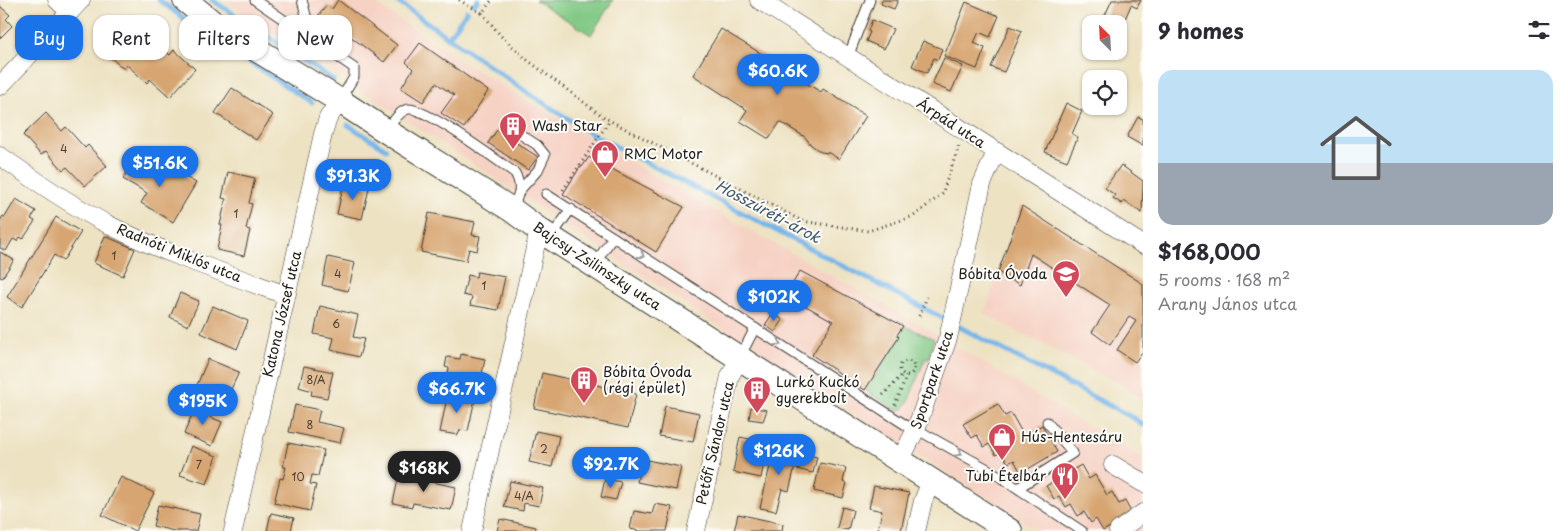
<!DOCTYPE html>
<html lang="en">
<head>
<meta charset="utf-8">
<style>
	body { margin:0; font-family:"Playpen Sans",sans-serif; background:#f2f2f3; color:#2b2b33; height:100vh; display:flex; flex-direction:column; font-size:19px; white-space:nowrap }
	* { box-sizing:border-box; margin:0 }
	p { font-size:16px; color:#7c7c81 }
	.icon { flex:none; width:28px; height:28px; fill:none; stroke:currentColor; stroke-width:2; stroke-linecap:round; stroke-linejoin:round }
	.map { position:relative; flex:1; overflow:hidden }
	.drawer { display:flex; flex-direction:column; background:#fff; width:425px }
	.drawer>* { flex:none }
	.top-card { position:absolute; left:15px; top:15px; width:475px; height:45px; display:flex; gap:10px }
	.needle { width:32px; rotate:336deg }
	.tools { position:absolute; left:1082px; top:15px; display:grid; gap:10px }
	.tools a { display:grid; place-items:center; width:45px; height:45px; border-radius:10px; background:#fff; box-shadow:0 1px 4px #0004; font-size:25px }
	.price { position:absolute; translate:-50% -42px; padding:0 11px; border-radius:18px; background:#1a73e8; color:#fff; font-size:16px; line-height:32px; filter:drop-shadow(0 1px 2px #0008) }
	.price::after { content:''; position:absolute; left:50%; top:30px; width:15px; height:11px; margin-left:-8px; background:inherit; clip-path:polygon(0 0,100% 0,50% 100%) }
	.price.selected { background:#222; color:#fff }
	ul { padding:0; list-style:none }
	li { display:grid; align-content:center; gap:10px; height:265px; padding:0 15px }
	li+li { border-top:1px solid #e1e1e2 }
	li span { display:grid; place-items:center; height:155px; border-radius:15px; color:#555 }
	li>.icon { margin-inline-start:auto }
	span .icon { width:90px; height:90px; fill:#fffc; stroke-width:1 }
	li b { font-size:21px }
	h2 { display:flex; justify-content:space-between; align-items:center; height:60px; padding:0 15px; font-size:21px }
	.chip { padding:0 18px; border-radius:15px; background:#fff; box-shadow:0 1px 4px #0004; font-size:18px; line-height:45px }
	.chip.selected { background:#1a73e8; color:#fff }
	main { display:flex; flex:1; min-height:0 }
	.map>svg:first-child { display:block }
</style>
</head>
<body>
<main>
<div class="map">
<svg width="1143" height="531" viewBox="0 0 1143 531">
	<rect width="100%" height="100%" fill="#fdfcf7"/>
	<filter id="ink" filterUnits="userSpaceOnUse"><feTurbulence type="fractalNoise" baseFrequency=".02" numOctaves="2"/><feDisplacementMap in="SourceGraphic" scale="10" xChannelSelector="R" yChannelSelector="G"/><feConvolveMatrix kernelMatrix="1 2 1 2 8 2 1 2 1" color-interpolation-filters="sRGB"/></filter>
	<filter id="wash" filterUnits="userSpaceOnUse"><feTurbulence type="fractalNoise" baseFrequency=".0096" numOctaves="4" result="noise"/><feDisplacementMap in="SourceGraphic" scale="20" xChannelSelector="R" yChannelSelector="G"/><feGaussianBlur stdDeviation="1.12" result="paint"/><feColorMatrix in="noise" values="0 0 0 0 0 0 0 0 0 0 0 0 0 0 0 0 0 1.4 0 .05"/><feComposite in="paint" operator="in"/></filter>
	<g filter="url(#wash)">
		<rect width="100%" height="100%" fill="#ede2c2"/>
		<g fill="#f6d2c4">
			<polygon points="224,0 371,0 457,59 678,190 929,330 1143,460 1143,531 1038,531 804,382"/>
			<polygon points="1021,204 1143,283 1143,398 1126,387 984,314"/>
		</g>
		<g fill="#7fc783" stroke="#4e7250">
			<polygon points="535,0 613,0 591,35"/>
			<polygon points="905,326 934,339 929,358 925,359 908,402 903,409 896,410 866,391 901,337 900,335"/>
		</g>
		<g fill="none" stroke-linecap="round" stroke-linejoin="round">
			<g stroke="#76b6ea" stroke-width="5">
				<polyline points="159,0 197,28 312,103"/>
				<polyline points="212,0 333,80"/>
				<polyline points="395,0 525,91 590,133 1135,419 1143,425"/>
				<polyline points="474,4 478,0"/>
				<polyline points="448,38 467,11"/>
				<polyline points="348,125 386,149"/>
			</g>
		</g>
		<g id="blocks">
			<g fill="#d7a571">
				<polygon points="338,0 397,45 384,62 350,36 345,43 315,20 327,5 332,9"/>
				<polygon points="882,0 898,0 894,9 881,4"/>
				<polygon points="1112,0 1141,0 1137,8 1131,5 1119,33 1119,24 1101,24"/>
				<polygon points="966,2 999,16 990,37 979,32 974,43 985,48 977,69 944,56"/>
				<polygon points="0,6 10,15 6,19 12,26 0,38"/>
				<polygon points="872,20 893,29 884,49 866,41 870,32 868,31"/>
				<polygon points="128,24 147,41 150,37 170,55 174,50 195,69 170,97 150,79 147,83 127,65 124,69 103,51"/>
				<polygon points="1010,26 1022,31 1004,72 991,67"/>
				<polygon points="721,29 778,64 781,60 807,77 804,82 821,92 823,89 866,116 839,159 829,153 821,152 811,145 805,137 780,122 769,139 740,121 747,110 693,75"/>
				<polygon points="923,41 942,49 938,60 934,58 927,73 912,66"/>
				<polygon points="420,43 488,91 464,128 441,113 454,95 436,83 423,102 401,88 413,69 406,62"/>
				<polygon points="944,58 963,66 951,92 932,84"/>
				<polygon points="232,88 273,115 256,140 215,113"/>
				<polygon points="1066,103 1082,111 1072,134 1078,137 1067,161 1045,152"/>
				<polygon points="46,113 62,131 66,127 85,148 88,145 107,166 85,186 67,167 63,170 46,151 41,155 23,135"/>
				<polygon points="1138,117 1143,119 1143,146 1127,137"/>
				<polygon points="497,130 538,157 528,170 488,143"/>
				<polygon points="135,157 166,175 170,168 196,183 173,222 141,203 147,193 123,179"/>
				<polygon points="589,157 684,207 656,252 563,194 580,167 582,167"/>
				<polygon points="1121,165 1143,181 1142,213 1124,201 1122,204 1113,198 1115,195 1105,188"/>
				<polygon points="228,172 255,178 249,203 252,204 246,229 250,230 244,256 217,250 222,225 220,225 226,199 222,198"/>
				<polygon points="344,182 369,188 362,219 337,214"/>
				<polygon points="16,199 36,211 31,219 35,221 23,239 20,237 17,241 13,239 6,251 0,248 0,221 3,216 5,217"/>
				<polygon points="1022,206 1143,284 1143,351 1135,362 1117,350 1136,321 1129,317 1110,345 1092,332 1110,305 1031,254 1020,285 998,272"/>
				<polygon points="429,213 475,222 472,235 480,236 477,251 469,249 466,261 421,252"/>
				<polygon points="56,217 81,232 63,261 54,255 22,307 7,297"/>
				<polygon points="105,236 135,249 123,276 94,263"/>
				<polygon points="0,252 14,260 2,278 0,277"/>
				<polygon points="328,257 355,263 348,291 322,285"/>
				<polygon points="800,271 903,326 897,335 899,337 865,390 812,355 833,321 786,295"/>
				<polygon points="477,272 505,277 498,310 470,305 472,297 463,295 468,275 476,277"/>
				<polygon points="180,293 199,301 188,326 170,317"/>
				<polygon points="213,306 248,321 237,349 201,333"/>
				<polygon points="320,306 358,315 353,337 364,339 359,357 331,350 334,338 314,334"/>
				<polygon points="773,313 783,320 775,332 765,325"/>
				<polygon points="461,354 485,359 480,384 447,378 449,368 445,367 447,357 460,359"/>
				<polygon points="208,359 239,372 227,398 197,385"/>
				<polygon points="304,366 333,372 327,398 311,395 312,391 299,387"/>
				<polygon points="542,373 573,380 574,373 597,378 596,385 636,394 628,428 534,408"/>
				<polygon points="448,393 475,399 468,431 460,430 458,435 440,432"/>
				<polygon points="998,404 1005,416 1011,413 1024,436 1042,425 1057,452 1021,473 1014,460 1008,463 1001,452 996,455 989,444 984,447 977,435 972,438 963,424"/>
				<polygon points="196,405 213,412 210,417 222,422 212,446 184,434"/>
				<polygon points="295,405 320,410 317,422 344,428 340,443 289,432"/>
				<polygon points="665,406 699,413 693,442 659,436"/>
				<polygon points="751,407 767,410 763,421 749,419"/>
				<polygon points="536,431 559,436 552,467 529,462"/>
				<polygon points="740,437 768,443 761,478 733,472"/>
				<polygon points="288,443 324,450 318,476 312,475 310,484 316,485 310,511 274,503 280,478 283,479 286,467 283,467"/>
				<polygon points="775,445 799,450 789,491 782,489 776,511 760,508"/>
				<polygon points="191,446 217,456 207,484 180,475"/>
				<polygon points="800,453 817,457 813,473 796,469"/>
				<polygon points="642,459 681,467 676,490 637,482"/>
				<polygon points="820,463 846,468 843,482 847,483 843,498 814,491"/>
				<polygon points="1081,465 1089,479 1095,475 1107,495 1112,492 1119,504 1125,501 1132,514 1103,531 1096,519 1091,523 1084,512 1078,516 1071,504 1066,507 1059,496 1054,499 1046,486"/>
				<polygon points="399,475 456,487 451,510 413,503 412,507 393,503"/>
				<polygon points="121,477 154,493 135,531 102,515"/>
				<polygon points="605,479 621,482 616,500 601,497"/>
				<polygon points="510,481 543,488 539,506 524,503 523,511 504,507"/>
				<polygon points="874,486 909,493 901,531 878,529 882,511 869,508"/>
				<polygon points="655,504 672,507 667,531 640,531 630,529 634,511 652,514"/>
				<polygon points="158,505 200,514 196,531 174,531 153,526"/>
				<polygon points="842,507 853,510 848,530 837,528"/>
				<polygon points="271,513 294,518 291,531 267,531"/>
				<polygon points="738,514 783,524 782,531 734,531"/>
				<polygon points="500,519 536,527 535,531 497,531"/>
			</g>
		</g>
	</g>
	<g filter="url(#ink)">
		<use href="#blocks" fill-opacity="0" stroke="#3b3a35" stroke-width="1"/>
		<g fill="none" stroke-linecap="round" stroke-linejoin="round">
			<g stroke="#3b3a35" stroke-width="11">
				<g id="service">
					<polyline points="255,0 354,68 354,77 340,100"/>
					<polyline points="302,0 312,38"/>
					<polyline points="848,57 870,0"/>
					<polyline points="506,125 537,145 545,155 538,170 520,190"/>
					<path d="M387,129C393,123 400,109 409,109C426,108 497,160 515,173C523,188 519,194 512,209"/>
					<polyline points="546,194 915,431"/>
					<polyline points="551,237 571,209"/>
					<polyline points="594,265 613,237"/>
					<polyline points="740,357 755,328"/>
					<polyline points="916,429 993,472 1082,531"/>
					<polyline points="1018,488 1073,453 1047,422"/>
				</g>
			</g>
			<g stroke="#3b3a35" stroke-width="19">
				<g id="minor">
					<polyline points="57,0 70,12"/>
					<polyline points="759,0 1143,245"/>
					<polyline points="0,86 81,0"/>
					<path d="M0,156C36,181 72,206 111,226C166,254 227,274 286,295"/>
					<polyline points="900,461 916,429 948,338 982,184 996,152"/>
					<polyline points="1113,465 1143,483"/>
					<polyline points="233,531 323,134 328,118 340,101"/>
					<polyline points="472,531 539,230"/>
					<polyline points="696,531 730,376 740,357"/>
					<polyline points="916,531 923,501 931,481"/>
					<polyline points="1118,531 1143,513"/>
				</g>
			</g>
			<g stroke="#3b3a35" stroke-width="26">
				<polyline id="secondary" points="185,0 212,22 340,101 386,131 512,210 539,230 1010,531"/>
			</g>
			<g stroke="#3b3a35" stroke-width="3" stroke-dasharray="1 4" stroke-linecap="butt">
				<polyline points="459,0 482,13 492,0"/>
				<polyline points="482,13 501,36 526,59 605,118 802,221 868,231 914,216 942,194 959,146"/>
				<polyline points="563,190 610,120"/>
				<polyline points="919,316 927,297"/>
				<circle cx="907" cy="368" r="7"/>
				<polyline points="883,395 903,374"/>
				<polyline points="895,405 907,375"/>
			</g>
			<use href="#service" stroke="#fff" stroke-width="9"/>
			<use href="#minor" stroke="#fff" stroke-width="18"/>
			<use href="#secondary" stroke="#fff" stroke-width="24"/>
		</g>
		<defs><path id="oneway-chevron" d="M-2-3.5L2.5 0L-2 3.5" fill="none" stroke-width="1.6" stroke-linecap="round" stroke-linejoin="round" transform="scale(1.25)"/></defs>
		<g stroke="#999">
			<use href="#oneway-chevron" transform="translate(641 255) rotate(33)"/>
			<use href="#oneway-chevron" transform="translate(778 343) rotate(33)"/>
			<use href="#oneway-chevron" transform="translate(959 453) rotate(29)"/>
		</g>
	</g>
	<defs>
		<g id="building-pin" transform="scale(1.4375)"><path d="M0 17L-7.5 6A9.5 9.5 0 1 1 7.5 6Z" fill="#d1495b" stroke="#fdfcf7"/><path d="M-4-6H4V6H1V3H-1V6H-4ZM-2.5-4.3h1.7v1.8h-1.7ZM.8-4.3h1.7v1.8H.8ZM-2.5-1h1.7V.8h-1.7ZM.8-1h1.7V.8H.8Z" fill="#fff"/></g>
		<g id="shop-pin" transform="scale(1.4375)"><path d="M0 17L-7.5 6A9.5 9.5 0 1 1 7.5 6Z" fill="#d1495b" stroke="#fdfcf7"/><path d="M-5-2.5h2.3a2.7 3.5 0 0 1 5.4 0H5L5.5 6h-11ZM-1.5-2.5h3a1.5 2.3 0 0 0-3 0Z" fill="#fff"/></g>
		<g id="school-pin" transform="scale(1.4375)"><path d="M0 17L-7.5 6A9.5 9.5 0 1 1 7.5 6Z" fill="#d1495b" stroke="#fdfcf7"/><path d="M0-5L7-2L0 1L-7-2ZM-4 1L0 2.5L4 1V4Q0 6-4 4Z" fill="#fff"/></g>
		<g id="restaurant-pin" transform="scale(1.4375)"><path d="M0 17L-7.5 6A9.5 9.5 0 1 1 7.5 6Z" fill="#d1495b" stroke="#fdfcf7"/><path d="M-5-6h1v4h1v-4h1v4h1v-4h1v5L-1.5 .5V6h-2V.5L-5-1ZM5-6V6H3V1.5H1.5Q1.5-4 5-6Z" fill="#fff"/></g>
	</defs>
	<g fill-rule="evenodd">
		<use href="#building-pin" x="513" y="126"/>
		<use href="#shop-pin" x="605" y="154"/>
		<use href="#school-pin" x="1066" y="274"/>
		<use href="#building-pin" x="584" y="380"/>
		<use href="#building-pin" x="757" y="390"/>
		<use href="#shop-pin" x="1002" y="437"/>
		<use href="#restaurant-pin" x="1065" y="476"/>
	</g>
	<g text-anchor="middle" stroke-width="4" stroke-linejoin="round" paint-order="stroke">
		<g font-size="11" fill="#4b3e31">
			<text x="64" y="153">4</text>
			<text x="236" y="218">1</text>
			<text x="114" y="260">1</text>
			<text x="338" y="278">4</text>
			<text x="484" y="290">1</text>
			<text x="336" y="328">6</text>
			<text x="316" y="384">8/A</text>
			<text x="310" y="429">8</text>
			<text x="544" y="453">2</text>
			<text x="199" y="469">7</text>
			<text x="298" y="481">10</text>
			<text x="524" y="500">4/A</text>
		</g>
		<g font-size="14" fill="#1c1c1c" stroke="#fdfcf7">
			<text transform="translate(951 123) rotate(33)" y="5">Árpád utca</text>
			<text transform="translate(179 253) rotate(22)" y="5">Radnóti Miklós utca</text>
			<text transform="translate(597 266) rotate(33)" y="5">Bajcsy-Zsilinszky utca</text>
			<text transform="translate(282 314) rotate(-77)" y="5">Katona József utca</text>
			<text transform="translate(932 380) rotate(-71)" y="5">Sportpark utca</text>
			<text transform="translate(715 443) rotate(-77)" y="5">Petőfi Sándor utca</text>
		</g>
		<g font-size="14" fill="#1c1c1c" stroke="#fdfcf7" text-anchor="start">
			<text x="532" y="131">Wash Star</text>
			<text x="624" y="159">RMC Motor</text>
			<text x="1047" y="279" text-anchor="end">Bóbita Óvoda</text>
			<text x="603" y="377">Bóbita Óvoda<tspan x="603" dy="16">(régi épület)</tspan></text>
			<text x="776" y="387">Lurkó Kuckó<tspan x="776" dy="16">gyerekbolt</tspan></text>
			<text x="1021" y="442">Hús-Hentesáru</text>
			<text x="1046" y="481" text-anchor="end">Tubi Ételbár</text>
		</g>
		<g font-size="15" font-style="italic" fill="#405a6e" stroke="#fdfcf7">
			<text transform="translate(768 212) rotate(28)" y="5">Hosszúréti-árok</text>
		</g>
	</g>
</svg>
<div class="tools">
<a><svg class="needle" viewBox="-14 -14 28 28"><path d="M0-13l5 13h-10z" fill="#e53935"/><path d="M0 13l5-13h-10z" fill="#7c7c81"/></svg></a>
<a><svg class="icon" aria-label="locate" viewBox="0 0 24 24"><circle cx="12" cy="12" r="6"/><path d="M12 2v4M12 18v4M2 12h4M18 12h4"/></svg></a>
</div>
<b class="price" style="left:778px;top:96px">$60.6K</b>
<b class="price" style="left:160px;top:188px">$51.6K</b>
<b class="price" style="left:353px;top:201px">$91.3K</b>
<b class="price" style="left:774px;top:322px">$102K</b>
<b class="price" style="left:457px;top:414px">$66.7K</b>
<b class="price" style="left:203px;top:426px">$195K</b>
<b class="price" style="left:779px;top:476px">$126K</b>
<b class="price" style="left:611px;top:489px">$92.7K</b>
<b class="price selected" style="left:424px;top:493px">$168K</b>
<div class="top-card">
<a class="chip selected">Buy</a>
<a class="chip">Rent</a>
<a class="chip">Filters</a>
<a class="chip">New</a>
</div>
</div>
<section class="drawer">
<h2>9 homes<svg class="icon" aria-label="filters" viewBox="0 0 24 24"><path d="M4 7h16M4 17h16"/><circle cx="9" cy="7" r="2"/><circle cx="15" cy="17" r="2"/></svg></h2>
<ul>
<li><span style="background:linear-gradient(#bfe0f5 60%,#9aa5b1 0)"><svg class="icon" aria-label="home" viewBox="0 0 24 24"><path d="M3 11l9-7 9 7M6 9v11h12V9"/></svg></span><div><b>$168,000</b><p>5 rooms · 168 m²</p><p>Arany János utca</p></div></li>
</ul>
</section>
</main>
</body>
</html>
